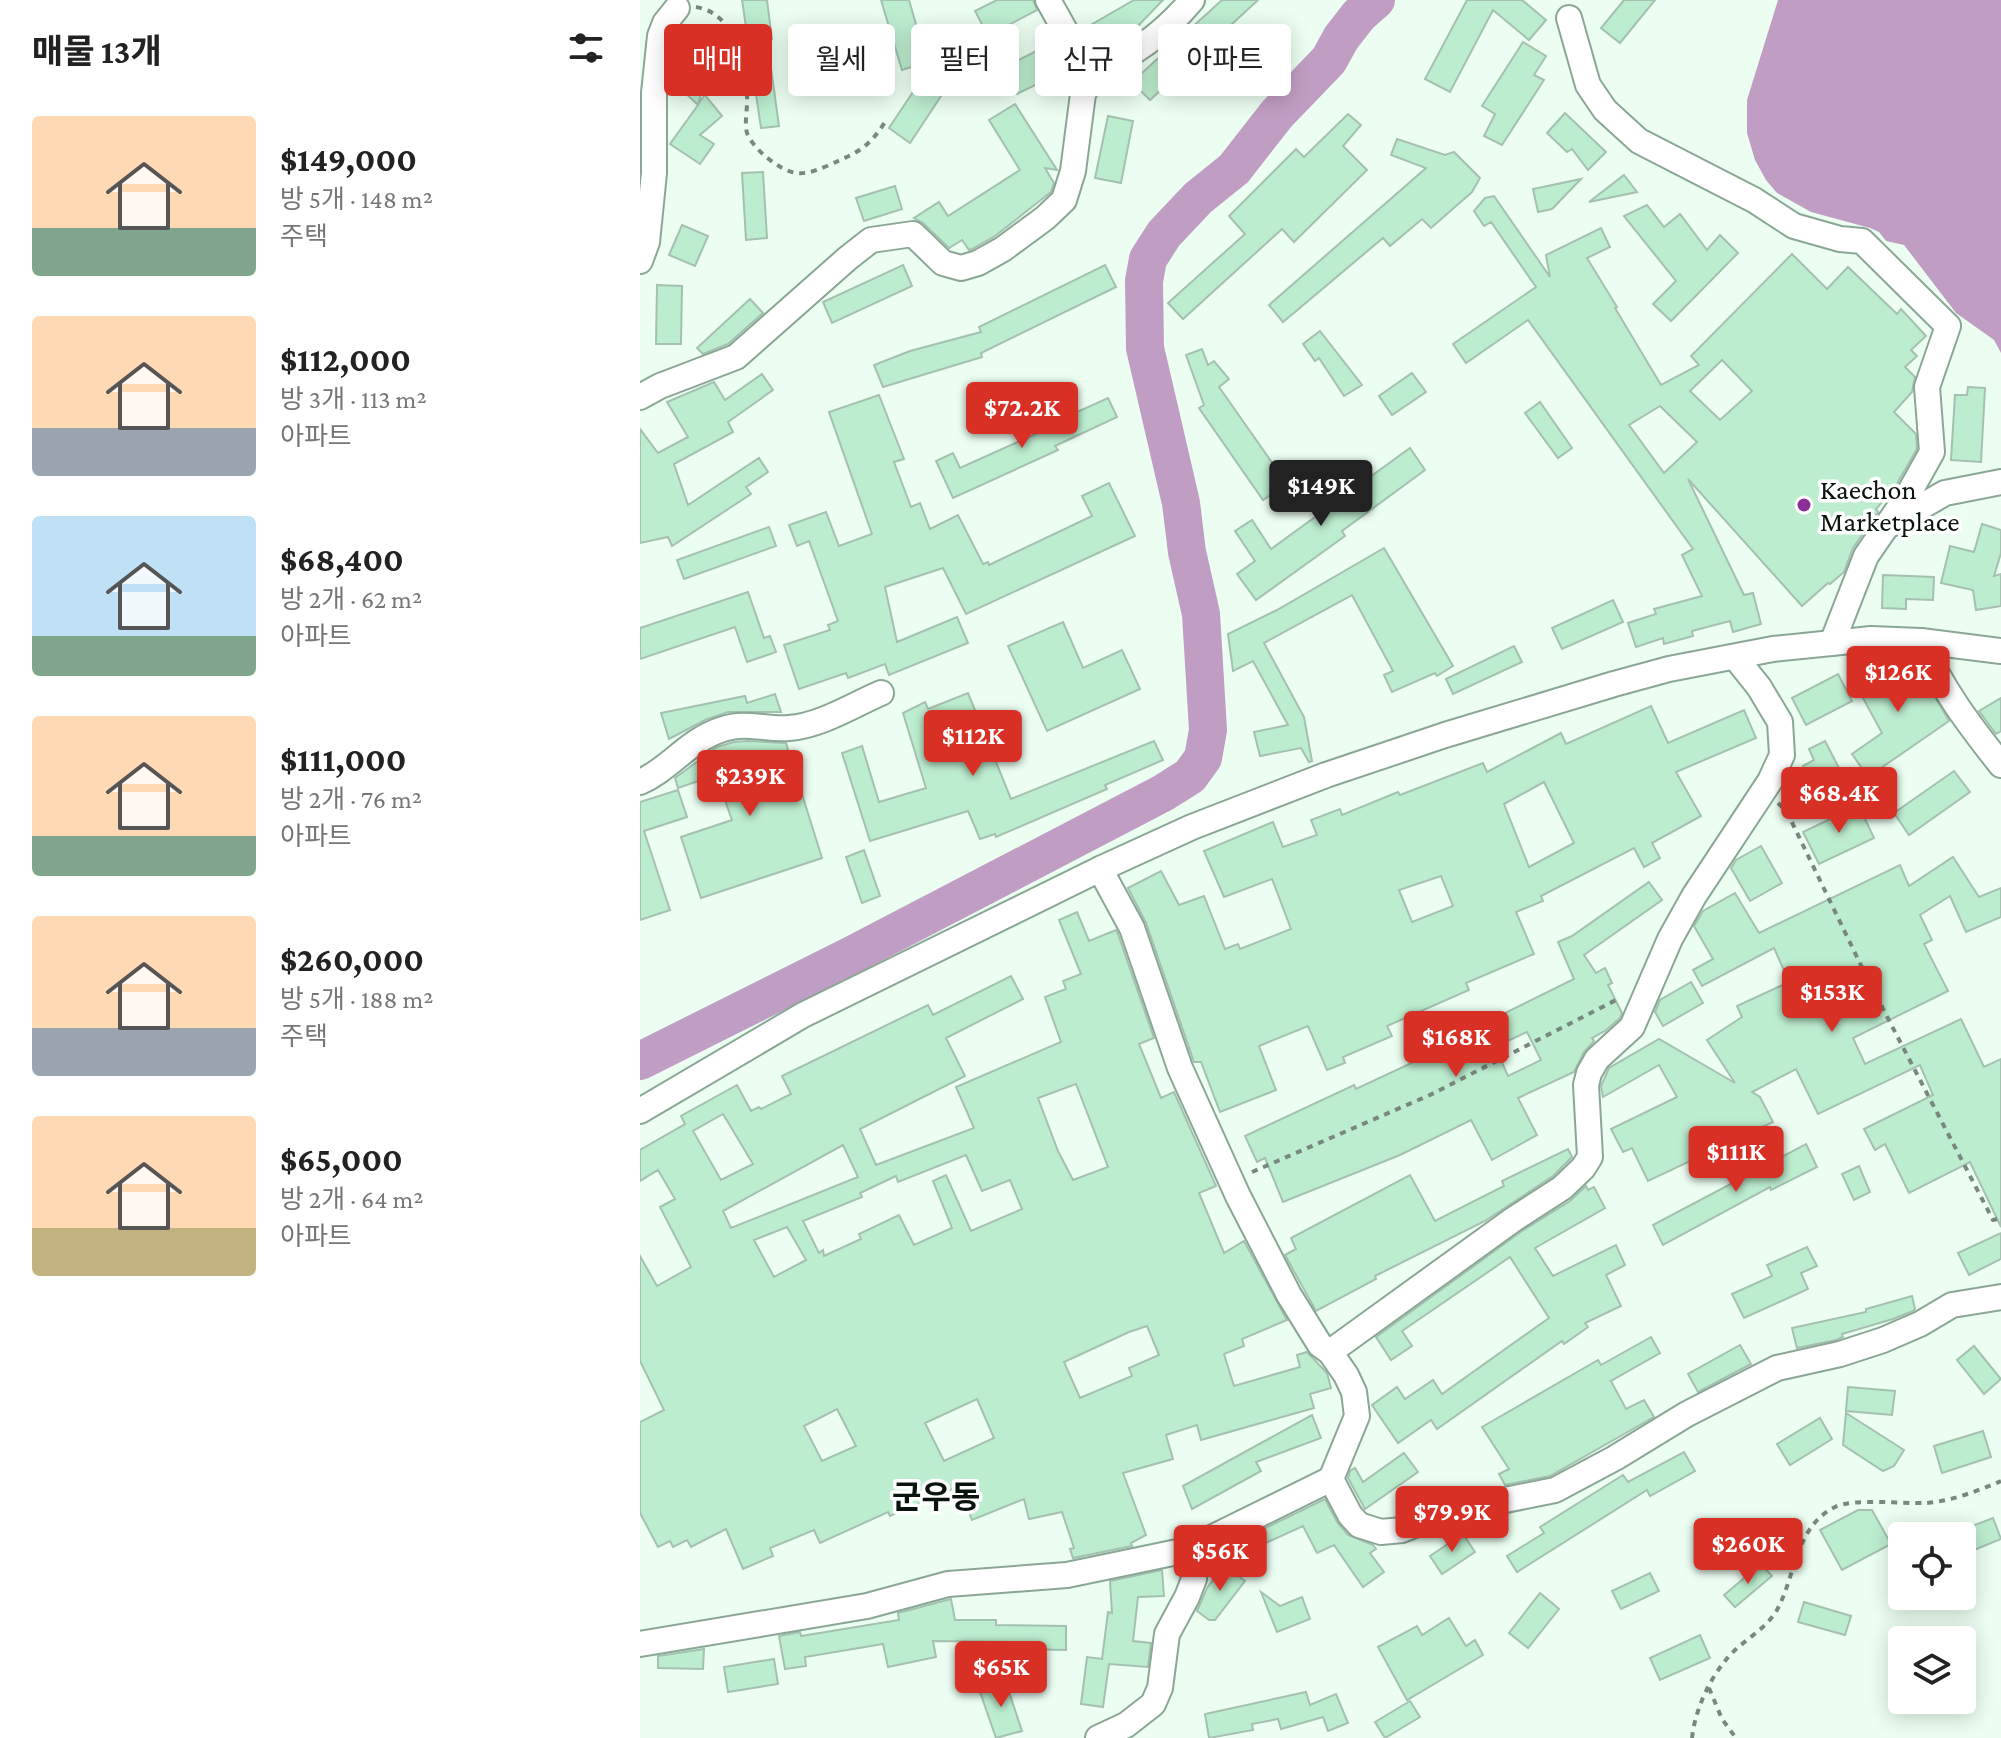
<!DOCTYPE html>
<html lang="ko">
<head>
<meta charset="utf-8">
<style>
	body { margin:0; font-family:"Crimson Pro","Noto Sans KR",serif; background:#f2f2f2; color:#222; height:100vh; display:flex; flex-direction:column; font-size:30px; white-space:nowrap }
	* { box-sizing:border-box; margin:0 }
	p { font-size:26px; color:#767676 }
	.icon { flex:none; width:44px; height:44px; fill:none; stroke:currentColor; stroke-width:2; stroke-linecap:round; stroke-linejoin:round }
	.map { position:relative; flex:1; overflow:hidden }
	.details { display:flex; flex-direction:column; background:#fff; width:640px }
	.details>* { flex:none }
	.top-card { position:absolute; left:24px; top:24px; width:760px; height:72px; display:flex; gap:16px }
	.controls { position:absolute; left:1248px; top:1522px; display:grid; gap:16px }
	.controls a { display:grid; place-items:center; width:88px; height:88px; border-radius:8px; background:#fff; box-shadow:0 4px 20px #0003; font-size:40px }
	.price { position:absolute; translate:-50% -68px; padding:0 18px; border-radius:8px; background:#d93025; color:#fff; font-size:26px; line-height:52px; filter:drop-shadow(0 2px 4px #0008) }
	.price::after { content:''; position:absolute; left:50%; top:48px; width:24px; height:18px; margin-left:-12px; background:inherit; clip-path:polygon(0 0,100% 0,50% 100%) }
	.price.current { background:#222; color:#fff }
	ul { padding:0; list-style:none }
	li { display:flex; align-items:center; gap:24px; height:200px; padding:0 32px }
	li span { display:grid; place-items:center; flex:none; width:224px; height:160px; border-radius:8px; color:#555 }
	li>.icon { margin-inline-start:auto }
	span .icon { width:96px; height:96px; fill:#fffc; stroke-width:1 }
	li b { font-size:34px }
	h2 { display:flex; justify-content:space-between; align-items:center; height:96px; padding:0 32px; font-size:34px }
	.tag { padding:0 28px; border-radius:8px; background:#fff; box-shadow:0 4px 20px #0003; font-size:28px; line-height:72px }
	.tag.current { background:#d93025; color:#fff }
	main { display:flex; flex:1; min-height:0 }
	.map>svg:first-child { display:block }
</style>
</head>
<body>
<main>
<section class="details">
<h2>매물 13개<svg class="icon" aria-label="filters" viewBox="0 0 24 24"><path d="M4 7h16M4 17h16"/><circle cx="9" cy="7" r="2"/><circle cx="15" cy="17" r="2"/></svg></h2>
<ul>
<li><span style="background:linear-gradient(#ffd9b3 70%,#7fa58c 0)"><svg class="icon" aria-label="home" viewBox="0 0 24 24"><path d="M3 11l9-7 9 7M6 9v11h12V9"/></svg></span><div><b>$149,000</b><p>방 5개 · 148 m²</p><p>주택</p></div></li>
<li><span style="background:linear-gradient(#ffd9b3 70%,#9aa5b1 0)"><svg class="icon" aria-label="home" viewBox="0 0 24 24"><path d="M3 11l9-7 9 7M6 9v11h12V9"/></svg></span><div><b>$112,000</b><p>방 3개 · 113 m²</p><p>아파트</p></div></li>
<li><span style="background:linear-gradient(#bfe0f5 75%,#7fa58c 0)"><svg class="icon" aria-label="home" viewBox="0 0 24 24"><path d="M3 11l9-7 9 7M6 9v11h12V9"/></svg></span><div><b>$68,400</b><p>방 2개 · 62 m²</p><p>아파트</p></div></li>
<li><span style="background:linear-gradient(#ffd9b3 75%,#7fa58c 0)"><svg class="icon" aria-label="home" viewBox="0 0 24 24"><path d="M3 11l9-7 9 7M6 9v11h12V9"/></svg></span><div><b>$111,000</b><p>방 2개 · 76 m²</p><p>아파트</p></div></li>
<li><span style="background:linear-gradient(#ffd9b3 70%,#9aa5b1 0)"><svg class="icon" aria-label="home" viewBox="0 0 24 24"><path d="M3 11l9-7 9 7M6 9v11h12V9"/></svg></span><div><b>$260,000</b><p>방 5개 · 188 m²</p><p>주택</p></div></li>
<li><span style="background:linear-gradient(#ffd9b3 70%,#c2b280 0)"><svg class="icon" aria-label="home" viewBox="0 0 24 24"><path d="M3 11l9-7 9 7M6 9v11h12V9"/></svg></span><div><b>$65,000</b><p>방 2개 · 64 m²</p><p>아파트</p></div></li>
</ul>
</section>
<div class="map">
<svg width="1361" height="1738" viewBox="0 0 1361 1738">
	<rect width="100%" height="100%" fill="#ecfef2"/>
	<polygon fill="#c09ec3" points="1138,0 1361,0 1361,353 1354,340 1316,313 1264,245 1246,241 1239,232 1230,228 1171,212 1137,193 1126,180 1115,160 1107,133 1107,100"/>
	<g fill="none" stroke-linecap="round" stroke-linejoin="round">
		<polyline stroke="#c09ec3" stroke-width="38" points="0,1061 210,956 523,793 550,776 563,758 568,730 561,614 547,552 541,503 505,348 504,281 508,259 524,234 558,198 594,169 637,114 689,60 701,38 719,15 736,0"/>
	</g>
	<g fill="#bdedcf" stroke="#a4c1af" stroke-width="2" fill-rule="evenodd">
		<polygon points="102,0 127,0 132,39 127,39 139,126 121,128"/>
		<polygon points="241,0 269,0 287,62 262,70"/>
		<polygon points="357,0 393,0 397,10 348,36 335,11"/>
		<polygon points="494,0 523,0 496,28 457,49 442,30"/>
		<polygon points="582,0 618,0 510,100 492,82"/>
		<polygon points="827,0 882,0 906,20 889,40 853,10 810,92 785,79"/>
		<polygon points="984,0 1015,0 980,43 961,28"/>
		<polygon points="50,39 76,47 58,104 65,95 82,116 60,135 74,144 60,164 30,144 58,105 42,90 63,67 43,61"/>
		<polygon points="883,42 906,56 894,75 904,80 862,145 844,136 855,114 842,106"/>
		<polygon points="412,43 431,64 425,67 426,70 377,94 363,68"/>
		<polygon points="289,68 293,82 305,90 270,143 249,128"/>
		<polygon points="375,104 417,170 405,168 414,183 411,192 355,236 332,249 329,250 322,240 309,248 283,223 274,218 299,202 308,216 380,170 349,120"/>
		<polygon points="925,113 966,152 948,170 932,149 927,152 907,133"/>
		<polygon points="708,114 721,125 703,146 727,170 654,242 642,229 543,319 528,303 605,234 589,216 656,149 664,157"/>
		<polygon points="468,116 493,121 481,183 455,178"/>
		<polygon points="757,139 805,155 814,152 840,178 832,192 791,228 782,219 750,246 743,238 643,322 629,305 786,168 751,155"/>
		<polygon points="123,172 127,238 106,240 102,173"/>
		<polygon points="984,175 997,192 949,202"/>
		<polygon points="941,179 912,209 898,212 893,189"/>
		<polygon points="255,186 262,209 224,221 216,198"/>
		<path d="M854,196L910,277L906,255L961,228L970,247L947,258L977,307L975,308L1021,385L1059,365L1051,356L1152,254L1187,289L1208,267L1257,314L1261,309L1286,336L1271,350L1277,356L1265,367L1275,377L1272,392L1254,412L1276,434L1277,449L1255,487L1236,509L1238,512L1213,548L1204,572L1190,584L1188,583L1162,606L1048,479L1104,595L1113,593L1121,624L1093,632L1090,621L1052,631L1053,636L1024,644L1023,638L996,647L988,623L1016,614L1014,609L1062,596L1042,555L1053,549L888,320L826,363L813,344L896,287L851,222L844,226L834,211L845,198ZM1082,360L1112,391L1080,420L1050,391ZM1020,406L1057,442L1024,473L989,425Z"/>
		<polygon points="1007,205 1024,227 1040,214 1067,250 1080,235 1098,253 1031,321 1013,304 1036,281 984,216"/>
		<polygon points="42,225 68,236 55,266 29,255"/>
		<polygon points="263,265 272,286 192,323 183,302"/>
		<polygon points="465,265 476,287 341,353 342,357 243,387 234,365 270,351 341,332 339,327"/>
		<polygon points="17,285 42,286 41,344 16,344"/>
		<polygon points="110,299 123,313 88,344 63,354 57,348"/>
		<polygon points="680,331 722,385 704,396 679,358 675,361 663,344"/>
		<polygon points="562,349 568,365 574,361 589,379 579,387 647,484 623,500 559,408 564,405 546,355"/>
		<polygon points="772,373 786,392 752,415 739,396"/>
		<polygon points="122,374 133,390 88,422 93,432 34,464 48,505 119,458 128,472 106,487 111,494 32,546 28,537 0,543 0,429 18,453 48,437 27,402 74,382 85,400"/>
		<polygon points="1328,387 1345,388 1341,462 1311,460 1315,395 1327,395"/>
		<polygon points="239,395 264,459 254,462 271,507 280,503 290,529 318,515 343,564 348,562 349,565 452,516 442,496 469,483 495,536 326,614 303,568 245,587 257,642 317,617 328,643 249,675 245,664 208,678 206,673 159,689 144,645 190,630 188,625 198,621 169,541 157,546 149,525 186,512 199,546 232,534 189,412"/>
		<polygon points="468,398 477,417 415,446 418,450 313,498 296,461 313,453 320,468 418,424 417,421"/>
		<polygon points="900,402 932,448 918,458 885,413"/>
		<polygon points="770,448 785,470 702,531 705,536 616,600 597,574 615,561 595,531 612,520 631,549"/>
		<polygon points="1342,524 1361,530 1361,553 1354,576 1361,574 1361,606 1336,610 1333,590 1301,583 1310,546 1334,552"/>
		<polygon points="129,527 136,546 44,579 37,560"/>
		<polygon points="744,548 813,666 797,676 795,673 752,692 744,675 753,671 712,595 624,643 664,717 672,761 669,762 661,748 620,756 614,732 648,725 613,661 593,671 588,634 637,610"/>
		<polygon points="1243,575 1294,577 1293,600 1266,599 1266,609 1242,608"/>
		<polygon points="108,592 124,638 130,636 136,652 107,662 95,627 0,659 0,628"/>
		<polygon points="973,600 983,622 922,649 912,628"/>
		<polygon points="423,622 443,668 482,650 500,689 407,731 368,646"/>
		<polygon points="874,646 882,662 813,694 806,679"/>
		<polygon points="1272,657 1309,721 1228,777 1212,754 1242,733 1217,687"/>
		<polygon points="1198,674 1212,701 1166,725 1152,698"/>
		<polygon points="328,693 371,799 514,741 523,760 465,785 467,789 356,837 355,834 340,839 328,811 230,841 202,753 222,746 239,802 286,788 263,713 285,702 288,709"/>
		<polygon points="135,694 141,712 88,712 65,720 29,739 21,713 105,696 107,703"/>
		<polygon points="1361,698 1361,731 1356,734 1339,711"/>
		<path d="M1011,706L1028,743L1104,710L1116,738L1036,772L1061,816L1012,843L1020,858L1004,867L994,848L901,896L903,901L876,912L894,954L826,983L829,990L747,1026L752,1036L703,1057L705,1063L687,1070L668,1026L619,1046L636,1090L580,1112L561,1062H554L506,923L488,888L521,871L539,905L564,896L585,949L598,944L600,949L651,929L632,879L584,897L564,851L633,822L643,847L677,835L671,820L700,809L702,815L758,792L760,795L843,763L847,772L921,733L926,744ZM904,782L934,843L889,867L864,804ZM801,876L813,906L772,922L759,890Z"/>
		<polygon points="107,741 146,743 182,858 61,898 41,837 92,820 76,775 38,788 35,778 77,747 94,742"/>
		<polygon points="1185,741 1199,768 1171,782 1163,766 1174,760 1169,749"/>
		<polygon points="1314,771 1330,792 1269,835 1254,813"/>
		<polygon points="38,790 47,817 4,831 30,910 0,920 0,802"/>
		<polygon points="1213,808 1220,808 1234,838 1179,864 1163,832"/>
		<polygon points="1121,846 1142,883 1110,901 1091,868 1096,860"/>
		<polygon points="224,850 240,896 222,903 206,857"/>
		<polygon points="1313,857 1339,897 1361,888 1361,917 1326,932 1310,896 1280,915 1292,940 1284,944 1308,991 1213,1038 1225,1064 1321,1019 1344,1067 1361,1059 1361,1227 1330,1162 1269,1193 1245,1144 1235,1150 1224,1129 1293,1095 1280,1065 1178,1114 1156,1069 1112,1092 1120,1097 1133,1122 1008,1181 992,1148 983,1152 971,1129 1037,1097 1019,1065 963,1097 961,1086 969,1068 1019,1039 1095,1083 1067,1040 1102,1017 1097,1006 1149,982 1134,948 1062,986 1053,970 1073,959 1054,926 1063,911 1095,893 1119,933 1260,865 1269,886"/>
		<path d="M1009,882L1022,900L944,955L956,973L965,968L972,983L968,985L982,1013L980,1018L965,1031L952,1038L954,1041L944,1052L934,1072L878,1098L897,1135L852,1160L831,1120L760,1155L643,1202L625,1158L617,1162L605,1136L714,1085L716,1089L793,1053L792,1051L850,1025L849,1021L934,979L918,942L932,936ZM887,1032L901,1060L868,1076L855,1047Z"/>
		<path d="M437,912L449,941L476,930L478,934L514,1038L499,1044L521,1098L534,1092L576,1186L559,1193L584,1253L604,1241L647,1320L602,1339L604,1346L584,1354L594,1386L660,1367L657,1355L667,1352L687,1373L691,1388L670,1394L674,1408L561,1440L557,1425L526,1435L533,1459L483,1473L506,1535L491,1543L492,1546L433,1558L430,1549L434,1548L422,1512L389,1519L384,1499L332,1520L319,1486L250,1516L248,1512L180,1543L174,1530L130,1548L133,1556L103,1569L86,1529L51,1547L47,1540L33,1547L30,1541L18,1547L0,1513V1422L24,1410L0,1361V1256L17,1286L51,1267L20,1207L35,1199L18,1170L0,1181V1150L45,1124L41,1116L97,1085L111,1111L119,1107L121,1109L151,1094L142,1076L288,1005L293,1015L371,976L383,999L306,1038L325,1076L220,1129L236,1165L334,1128L316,1087L421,1042L405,997L426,989L423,981L441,974L419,920ZM436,1084L468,1167L433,1180L418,1151L398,1098ZM83,1114L113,1164L81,1180L53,1131ZM203,1145L218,1177L91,1228L83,1211ZM326,1155L342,1191L370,1180L382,1209L331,1231L306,1175L293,1181L312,1228L274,1245L259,1215L219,1234L221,1239L184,1256L183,1250L179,1253L163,1221L222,1197L220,1193L256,1176L258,1182ZM147,1227L166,1260L134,1277L114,1240ZM507,1326L519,1355L489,1368L492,1376L440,1398L424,1362L489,1332ZM337,1399L354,1438L304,1461L285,1423ZM197,1409L216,1446L182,1461L164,1426Z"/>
		<polygon points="1051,982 1063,1003 1023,1026 1015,1012 1020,1000"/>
		<polygon points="1166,1144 1177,1167 1131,1190 1130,1187 1023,1245 1013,1225"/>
		<polygon points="928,1149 932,1157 913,1176 845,1221 735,1276 736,1279 676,1311 645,1255 656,1249 651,1238 770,1175 795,1221 864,1186 862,1181"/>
		<polygon points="1219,1166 1230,1192 1214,1200 1202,1174"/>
		<polygon points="946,1186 948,1190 954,1187 965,1208 895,1248 913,1276 976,1245 985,1265 966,1275 981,1306 945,1323 948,1327 924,1344 922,1341 797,1429 791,1420 758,1443 732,1405 757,1387 765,1399 793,1380 802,1394 909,1318 870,1257 762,1331 772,1346 751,1360 736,1337 882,1231 930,1201"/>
		<polygon points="1361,1233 1361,1259 1329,1275 1318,1253"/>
		<polygon points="1167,1247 1177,1266 1161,1273 1168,1289 1104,1318 1092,1294 1132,1276 1127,1265"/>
		<polygon points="1272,1296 1275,1309 1273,1311 1253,1319 1202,1334 1203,1337 1196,1340 1157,1348 1152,1328 1226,1312 1226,1309"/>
		<polygon points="1011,1337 1020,1353 971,1381 986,1409 1004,1400 1014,1417 910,1476 865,1485 859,1474 869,1469 842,1427 958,1360 961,1365"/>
		<polygon points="1100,1345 1111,1364 1058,1392 1048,1374"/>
		<polygon points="1334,1346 1361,1379 1344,1394 1317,1360"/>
		<polygon points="1208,1387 1255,1391 1252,1415 1206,1411"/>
		<polygon points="1206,1413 1264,1450 1254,1466 1243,1471 1203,1445"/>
		<polygon points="672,1415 681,1438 616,1462 621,1471 552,1509 543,1486"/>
		<polygon points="1180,1418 1192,1439 1150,1465 1137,1444"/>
		<polygon points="1343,1431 1351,1457 1302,1473 1294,1446"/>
		<polygon points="1044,1452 1055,1471 1010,1496 1007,1490 877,1572 867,1556 904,1533 900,1527 983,1475 988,1482"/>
		<polygon points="764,1453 778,1472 725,1509 708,1478 710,1471 715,1468 723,1482"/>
		<polygon points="685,1499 697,1522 708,1535 733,1545 736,1549 730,1553 744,1572 723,1587 694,1545 677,1553 663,1526 606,1552 601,1540"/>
		<polygon points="1218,1510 1232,1510 1251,1544 1202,1570 1180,1530"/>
		<polygon points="1353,1518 1361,1539 1322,1555 1322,1530"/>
		<polygon points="823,1534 835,1552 802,1574 790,1556"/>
		<polygon points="1121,1564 1132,1576 1095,1607 1084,1595"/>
		<polygon points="584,1565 605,1581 575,1620 569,1620 557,1611 567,1588"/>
		<polygon points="522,1570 524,1596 498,1597 493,1641 511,1643 508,1667 469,1664 463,1707 441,1704 447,1657 462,1659 468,1612 472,1613 470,1581"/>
		<polygon points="1010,1573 1019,1591 981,1609 972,1591"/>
		<polygon points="621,1592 640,1606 662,1597 670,1619 637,1632"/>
		<polygon points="900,1593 919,1609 888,1648 869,1633"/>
		<polygon points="311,1599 315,1620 356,1620 356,1625 426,1626 426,1650 372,1649 372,1642 293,1641 296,1657 248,1667 243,1644 165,1657 166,1666 145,1669 139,1636 160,1632 161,1636 259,1620 258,1613"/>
		<polygon points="1164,1602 1211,1616 1205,1635 1158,1622"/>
		<polygon points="809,1618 826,1646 835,1640 843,1655 767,1700 738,1647 777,1626 782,1635"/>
		<polygon points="1060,1635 1070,1658 1020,1680 1010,1658"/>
		<polygon points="64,1649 63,1669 18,1668 18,1656"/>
		<polygon points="134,1659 138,1684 88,1692 84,1667"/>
		<polygon points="365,1680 382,1731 356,1738 339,1689"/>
		<polygon points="666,1692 670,1705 696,1694 708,1723 688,1731 683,1717 641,1729 638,1719 612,1724 613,1730 569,1738 565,1714"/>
		<polygon points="770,1701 780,1717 745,1738 735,1722"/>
	</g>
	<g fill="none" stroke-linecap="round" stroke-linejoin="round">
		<g stroke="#8aa694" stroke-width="28">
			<g id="minor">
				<polyline points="408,0 432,43 456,70"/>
				<polyline points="929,18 948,85 965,110 999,141 1114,200 1154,226 1200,239 1222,241 1308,326 1287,387 1292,452 1268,495 1226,556 1192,643"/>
				<polyline points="0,261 7,242 14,173 14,93 20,36 25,23 37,8"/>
				<path d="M0,397L20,386L96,357L208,258L231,240L273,234L303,263L321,268L338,263L363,249L405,218L424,200L433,171L443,94L456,70C494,56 526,31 552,0"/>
				<polyline points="1251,524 1305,493 1361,482"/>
				<path d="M1281,641C1301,688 1330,726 1361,765"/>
				<path d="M0,782C30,769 48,740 83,729C106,721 125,730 149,728C180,726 213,705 241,693"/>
				<polyline points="460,869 492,928 540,1068 598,1196 649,1295 680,1345 690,1352 706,1375 714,1392 717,1416 691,1479 710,1515 719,1525 741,1532 762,1530 806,1512 915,1490 975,1458 1047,1414 1137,1368 1200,1354 1243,1340 1280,1324 1312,1305 1361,1297"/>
				<polyline points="0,1111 163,1015 460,869 552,827 686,775 805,735 974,684 1029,669 1133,649 1231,639 1281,641 1361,651"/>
				<polyline points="690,1352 874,1219 922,1188 943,1168 950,1157 946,1085 949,1073 957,1059 992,1027 1030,939 1054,896 1130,781 1142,755 1140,722 1119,687 1095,657"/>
				<polyline points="0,1644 227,1606 308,1584 427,1575 547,1550 691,1479"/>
				<polyline points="458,1738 486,1725 513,1704 520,1688 527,1634 547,1597 554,1579 556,1546"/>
			</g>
		</g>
		<g stroke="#79887e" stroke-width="4" stroke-dasharray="6 6" stroke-linecap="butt">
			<path d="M56,7C96,14 103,61 107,96C108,107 104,122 107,133C110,141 119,151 126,157C150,175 159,178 187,166C216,153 228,149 245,122"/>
			<polyline points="1138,803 1147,812 1229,982 1353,1220 1361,1218"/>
			<polyline points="612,1172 790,1095 980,998"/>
			<polyline points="1069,1688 1082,1719 1096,1738"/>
			<path d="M1052,1738C1055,1711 1068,1682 1085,1661C1099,1642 1125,1631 1137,1610C1156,1575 1155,1527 1195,1507C1213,1498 1264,1504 1286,1503C1312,1501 1337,1491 1361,1481"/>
		</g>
		<use href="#minor" stroke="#fff" stroke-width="24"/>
	</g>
	<circle fill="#8c2f99" stroke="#fff" stroke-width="3" cx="1164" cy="505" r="8"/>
	<g text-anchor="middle" stroke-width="7" stroke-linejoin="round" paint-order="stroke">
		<g font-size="28" fill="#09140d" stroke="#fff" text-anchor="start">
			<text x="1180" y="499">Kaechon<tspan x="1180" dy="32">Marketplace</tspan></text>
		</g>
		<g font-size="32" font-weight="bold" fill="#09140d" stroke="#fff">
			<text x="296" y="1508">군우동</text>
		</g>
	</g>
</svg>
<div class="controls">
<a><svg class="icon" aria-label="locate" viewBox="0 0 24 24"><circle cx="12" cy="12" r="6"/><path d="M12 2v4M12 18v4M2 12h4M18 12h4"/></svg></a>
<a><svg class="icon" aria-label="layers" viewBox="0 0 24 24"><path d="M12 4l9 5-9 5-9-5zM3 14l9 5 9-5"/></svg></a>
</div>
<b class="price" style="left:382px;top:450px">$72.2K</b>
<b class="price current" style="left:681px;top:528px">$149K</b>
<b class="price" style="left:1258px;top:714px">$126K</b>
<b class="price" style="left:333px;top:778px">$112K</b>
<b class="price" style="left:110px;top:818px">$239K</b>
<b class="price" style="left:1199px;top:835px">$68.4K</b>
<b class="price" style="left:1192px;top:1034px">$153K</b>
<b class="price" style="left:816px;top:1079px">$168K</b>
<b class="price" style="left:1096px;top:1194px">$111K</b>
<b class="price" style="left:812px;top:1554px">$79.9K</b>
<b class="price" style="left:1108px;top:1586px">$260K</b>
<b class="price" style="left:580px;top:1593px">$56K</b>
<b class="price" style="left:361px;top:1709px">$65K</b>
<div class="top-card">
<a class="tag current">매매</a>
<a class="tag">월세</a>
<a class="tag">필터</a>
<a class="tag">신규</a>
<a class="tag">아파트</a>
</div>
</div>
</main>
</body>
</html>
